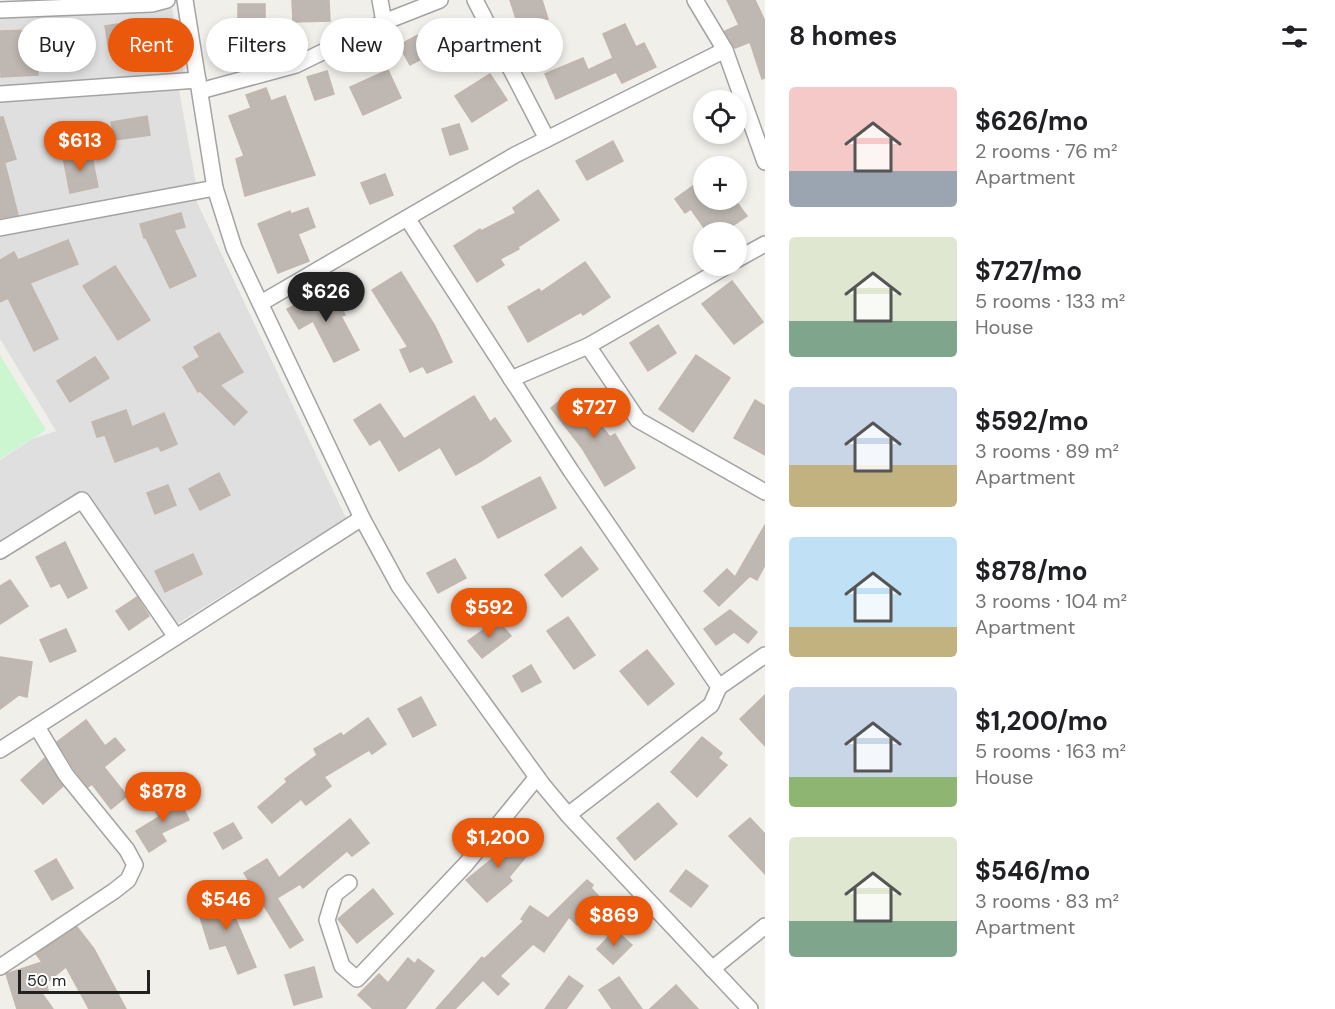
<!DOCTYPE html>
<html lang="en">
<head>
<meta charset="utf-8">
<style>
	body { margin:0; font-family:"DM Sans",sans-serif; background:#f2f2f2; color:#202124; height:100vh; display:flex; flex-direction:column; font-size:22px; white-space:nowrap }
	* { box-sizing:border-box; margin:0 }
	p { font-size:20px; color:#757577 }
	.icon { flex:none; width:33px; height:33px; fill:none; stroke:currentColor; stroke-width:2; stroke-linecap:round; stroke-linejoin:round }
	.map { position:relative; flex:1; overflow:hidden }
	.details { display:flex; flex-direction:column; background:#fff; width:570px }
	.details>* { flex:none }
	.top-card { position:absolute; left:18px; top:18px; width:570px; height:54px; display:flex; gap:12px }
	.controls { position:absolute; left:693px; top:90px; display:grid; gap:12px }
	.controls a { display:grid; place-items:center; width:54px; height:54px; border-radius:50%; background:#fff; box-shadow:0 3px 9px #0003; font-size:30px }
	.scale { position:absolute; left:18px; bottom:15px; width:132px; box-sizing:border-box; padding-left:6px; border:3px solid #222; border-top:0; font-size:16px; line-height:21px; white-space:nowrap; color:#222; -webkit-text-stroke:4px #fff; paint-order:stroke }
	.price { position:absolute; translate:-50% -51px; padding:0 14px; border-radius:21px; background:#ea580c; color:#fff; font-size:20px; line-height:39px; filter:drop-shadow(0 2px 3px #0008) }
	.price::after { content:''; position:absolute; left:50%; top:36px; width:18px; height:14px; margin-left:-9px; background:inherit; clip-path:polygon(0 0,100% 0,50% 100%) }
	.price.active { background:#222; color:#fff }
	ul { padding:0; list-style:none }
	li { display:flex; align-items:center; gap:18px; height:150px; padding:0 24px }
	li span { display:grid; place-items:center; flex:none; width:168px; height:120px; border-radius:6px; color:#555 }
	li>.icon { margin-inline-start:auto }
	span .icon { width:72px; height:72px; fill:#fffc; stroke-width:1 }
	li b { font-size:26px }
	h2 { display:flex; justify-content:space-between; align-items:center; height:72px; padding:0 24px; font-size:26px }
	.pill { padding:0 21px; border-radius:27px; background:#fff; box-shadow:0 3px 9px #0003; font-size:21px; line-height:54px }
	.pill.active { background:#ea580c; color:#fff }
	main { display:flex; flex:1; min-height:0 }
	.map>svg:first-child { display:block }
</style>
</head>
<body>
<main>
<div class="map">
<svg width="765" height="1009" viewBox="0 0 765 1009">
	<rect width="100%" height="100%" fill="#f1efea"/>
	<g fill="#e0dfdf">
		<polygon points="172,8 184,75 0,88 0,17"/>
		<polygon points="179,90 196,184 0,219 0,103"/>
		<polygon points="196,200 346,518 177,624 84,491 0,545 0,460 32,439 56,431 0,339 0,237"/>
	</g>
	<polygon fill="#ccf6cf" points="0,355 46,430 0,459"/>
	<g fill="#bfb8b2" stroke="#c2b6ad" stroke-width="1.5">
		<polygon points="292,0 329,0 330,21 293,22"/>
		<polygon points="510,0 542,0 548,19 519,28"/>
		<polygon points="727,0 755,0 765,21 765,78 762,79 750,42 735,48 725,31 739,25"/>
		<rect x="238" y="4" width="27" height="40"/>
		<polygon points="139,21 143,46 109,51 105,26"/>
		<polygon points="439,24 450,44 410,65 399,45"/>
		<polygon points="625,24 636,47 644,43 656,67 622,83 616,72 556,99 545,74 583,58 588,70 613,58 603,34"/>
		<polygon points="36,30 38,75 1,77 0,31"/>
		<polygon points="388,70 401,98 363,115 350,87"/>
		<polygon points="327,71 334,94 315,100 307,77"/>
		<polygon points="490,74 507,100 472,122 455,96"/>
		<polygon points="266,88 271,101 285,96 315,175 245,196 236,159 244,156 229,116 251,108 246,95"/>
		<polygon points="147,116 150,135 115,140 111,122"/>
		<polygon points="0,117 3,117 16,159 0,164"/>
		<polygon points="459,124 468,149 450,155 442,129"/>
		<polygon points="613,141 623,161 587,180 576,161"/>
		<polygon points="91,152 98,187 70,193 63,157"/>
		<polygon points="5,164 18,215 0,218 0,165"/>
		<polygon points="385,174 393,195 370,204 361,183"/>
		<polygon points="704,178 704,200 735,200 747,216 723,232 707,232 691,209 685,213 675,199"/>
		<polygon points="538,190 559,220 518,247 519,249 500,259 504,265 477,282 454,246 480,229 481,231 516,213 513,208"/>
		<polygon points="308,208 315,227 298,234 309,261 278,273 258,224 290,211 291,214"/>
		<polygon points="181,213 185,227 174,230 196,276 170,288 146,238 144,238 140,224"/>
		<polygon points="68,240 78,264 30,283 58,339 34,351 8,298 0,302 0,260 14,252 18,260"/>
		<polygon points="585,262 610,297 583,315 581,312 528,342 508,307 539,289 541,292"/>
		<polygon points="115,266 150,320 118,340 83,286"/>
		<polygon points="401,272 435,326 452,362 427,373 423,366 410,372 400,350 408,347 372,290"/>
		<polygon points="732,281 763,322 734,344 702,304"/>
		<polygon points="332,288 345,315 341,316 359,350 334,362 313,321 299,329 287,309"/>
		<polygon points="658,325 676,353 648,371 630,343"/>
		<polygon points="219,333 243,372 220,385 247,412 234,425 200,391 198,392 183,367 200,357 194,347"/>
		<polygon points="696,355 730,378 693,432 659,409"/>
		<polygon points="95,357 109,378 70,402 57,381"/>
		<polygon points="573,390 610,437 615,434 635,468 605,486 582,448 551,408"/>
		<polygon points="474,396 490,422 495,418 511,441 481,461 456,475 440,447 399,471 380,439 370,445 354,420 380,404 404,439"/>
		<polygon points="755,400 765,406 765,455 734,438"/>
		<polygon points="126,410 132,427 164,413 177,444 161,451 158,446 115,462 105,435 97,437 92,422"/>
		<polygon points="219,473 230,495 200,510 189,489"/>
		<polygon points="540,477 556,508 498,538 482,507"/>
		<polygon points="168,485 176,505 155,514 147,493"/>
		<polygon points="765,525 765,565 757,580 750,576 719,606 704,591 727,569 735,577"/>
		<polygon points="65,542 87,588 68,598 60,583 51,587 36,557"/>
		<polygon points="581,547 598,569 562,597 545,575"/>
		<polygon points="193,554 202,574 165,592 155,571"/>
		<polygon points="455,559 466,578 438,593 427,573"/>
		<polygon points="10,580 28,606 0,624 0,586"/>
		<polygon points="137,597 149,616 129,630 116,611"/>
		<polygon points="730,610 757,632 748,643 734,632 716,645 704,629"/>
		<polygon points="568,617 595,655 574,669 547,631"/>
		<polygon points="497,620 511,636 482,658 468,641"/>
		<polygon points="66,629 76,651 50,662 40,640"/>
		<polygon points="647,650 674,684 648,705 620,671"/>
		<polygon points="0,657 32,662 27,697 19,695 0,709"/>
		<polygon points="531,665 541,682 522,692 513,676"/>
		<polygon points="765,695 765,746 740,719"/>
		<polygon points="421,697 436,725 413,737 398,709"/>
		<polygon points="368,718 386,744 372,754 369,750 324,777 331,786 306,805 301,799 272,823 258,807 287,782 285,779 317,755 314,749 341,733 343,736"/>
		<polygon points="86,720 105,746 115,738 125,750 104,767 127,796 111,809 92,784 88,787 74,769 57,742"/>
		<polygon points="702,737 722,753 718,758 727,765 697,797 671,772"/>
		<polygon points="45,758 63,786 43,804 21,780"/>
		<polygon points="177,795 189,820 161,833 166,841 149,852 136,831 159,817 154,807"/>
		<polygon points="658,803 677,824 635,860 617,838"/>
		<polygon points="750,818 765,834 765,874 729,836"/>
		<polygon points="350,819 369,843 352,856 347,851 303,888 300,884 277,898 303,940 290,948 244,873 267,859 279,878"/>
		<polygon points="233,823 242,838 223,849 214,833"/>
		<polygon points="505,833 529,853 509,877 512,881 487,902 466,880 502,851 495,844"/>
		<polygon points="56,859 73,888 52,900 35,871"/>
		<polygon points="686,870 708,886 691,907 670,891"/>
		<polygon points="587,880 593,885 591,888 603,901 577,925 569,917 544,952 533,944 500,976 509,984 498,995 483,980 455,1009 436,1009 482,957 484,959 524,921 521,919 530,906 548,918"/>
		<polygon points="220,882 256,967 238,974 226,945 210,949 200,917 220,911 205,896"/>
		<polygon points="373,889 393,914 357,943 338,919"/>
		<polygon points="77,927 94,949 126,1009 89,1009 66,967 46,983 48,990 41,992 53,1009 17,1009 6,974 42,962 36,954"/>
		<polygon points="615,930 632,945 613,964 597,949"/>
		<polygon points="408,958 415,964 418,959 434,971 405,1009 373,1009 358,995 379,974 388,983"/>
		<polygon points="314,967 322,997 294,1005 285,975"/>
		<polygon points="569,976 583,986 566,1009 545,1009"/>
		<polygon points="619,977 642,1009 612,1009 599,990"/>
		<polygon points="676,985 698,1009 650,1009"/>
	</g>
	<g fill="none" stroke-linecap="round" stroke-linejoin="round">
		<g stroke="#a3a3a3" stroke-width="18">
			<g id="street">
				<polyline points="185,0 215,188 234,248 362,518 399,586 542,784 568,815 750,1009"/>
				<polyline points="475,0 547,139"/>
				<polyline points="695,0 725,50 765,162"/>
				<polyline points="0,10 152,4 167,0"/>
				<polyline points="384,22 440,0"/>
				<polyline points="200,91 296,65 384,22 380,0"/>
				<polyline points="0,94 198,80"/>
				<polyline points="407,218 571,471 719,687 711,705 568,815"/>
				<polyline points="0,228 215,188"/>
				<polyline points="736,260 765,244"/>
				<polyline points="261,303 515,155 725,50"/>
				<polyline points="588,346 638,420 765,492"/>
				<polyline points="511,379 588,346 727,266"/>
				<polyline points="0,551 82,500 176,637"/>
				<polyline points="719,687 765,655"/>
				<polyline points="0,750 362,518"/>
				<polyline points="349,883 335,894 327,920 342,966 357,979 466,864 537,777"/>
				<polyline points="0,967 114,891 128,880 135,865 127,850 66,775 37,727"/>
				<polyline points="712,969 765,926"/>
			</g>
		</g>
		<use href="#street" stroke="#fff" stroke-width="15"/>
	</g>
</svg>
<div class="controls">
<a><svg class="icon" aria-label="locate" viewBox="0 0 24 24"><circle cx="12" cy="12" r="6"/><path d="M12 2v4M12 18v4M2 12h4M18 12h4"/></svg></a>
<a>+</a>
<a>−</a>
</div>
<div class="scale">50 m</div>
<b class="price" style="left:80px;top:172px">$613</b>
<b class="price active" style="left:326px;top:323px">$626</b>
<b class="price" style="left:594px;top:439px">$727</b>
<b class="price" style="left:489px;top:639px">$592</b>
<b class="price" style="left:163px;top:823px">$878</b>
<b class="price" style="left:498px;top:869px">$1,200</b>
<b class="price" style="left:226px;top:931px">$546</b>
<b class="price" style="left:614px;top:947px">$869</b>
<div class="top-card">
<a class="pill">Buy</a>
<a class="pill active">Rent</a>
<a class="pill">Filters</a>
<a class="pill">New</a>
<a class="pill">Apartment</a>
</div>
</div>
<section class="details">
<h2>8 homes<svg class="icon" aria-label="filters" viewBox="0 0 24 24"><path d="M4 7h16M4 17h16"/><circle cx="9" cy="7" r="2"/><circle cx="15" cy="17" r="2"/></svg></h2>
<ul>
<li><span style="background:linear-gradient(#f6c9c9 70%,#9aa5b1 0)"><svg class="icon" aria-label="home" viewBox="0 0 24 24"><path d="M3 11l9-7 9 7M6 9v11h12V9"/></svg></span><div><b>$626/mo</b><p>2 rooms · 76 m²</p><p>Apartment</p></div></li>
<li><span style="background:linear-gradient(#dfe7d0 70%,#7fa58c 0)"><svg class="icon" aria-label="home" viewBox="0 0 24 24"><path d="M3 11l9-7 9 7M6 9v11h12V9"/></svg></span><div><b>$727/mo</b><p>5 rooms · 133 m²</p><p>House</p></div></li>
<li><span style="background:linear-gradient(#c9d6e8 65%,#c2b280 0)"><svg class="icon" aria-label="home" viewBox="0 0 24 24"><path d="M3 11l9-7 9 7M6 9v11h12V9"/></svg></span><div><b>$592/mo</b><p>3 rooms · 89 m²</p><p>Apartment</p></div></li>
<li><span style="background:linear-gradient(#bfe0f5 75%,#c2b280 0)"><svg class="icon" aria-label="home" viewBox="0 0 24 24"><path d="M3 11l9-7 9 7M6 9v11h12V9"/></svg></span><div><b>$878/mo</b><p>3 rooms · 104 m²</p><p>Apartment</p></div></li>
<li><span style="background:linear-gradient(#c9d6e8 75%,#8fb573 0)"><svg class="icon" aria-label="home" viewBox="0 0 24 24"><path d="M3 11l9-7 9 7M6 9v11h12V9"/></svg></span><div><b>$1,200/mo</b><p>5 rooms · 163 m²</p><p>House</p></div></li>
<li><span style="background:linear-gradient(#dfe7d0 70%,#7fa58c 0)"><svg class="icon" aria-label="home" viewBox="0 0 24 24"><path d="M3 11l9-7 9 7M6 9v11h12V9"/></svg></span><div><b>$546/mo</b><p>3 rooms · 83 m²</p><p>Apartment</p></div></li>
</ul>
</section>
</main>
</body>
</html>
